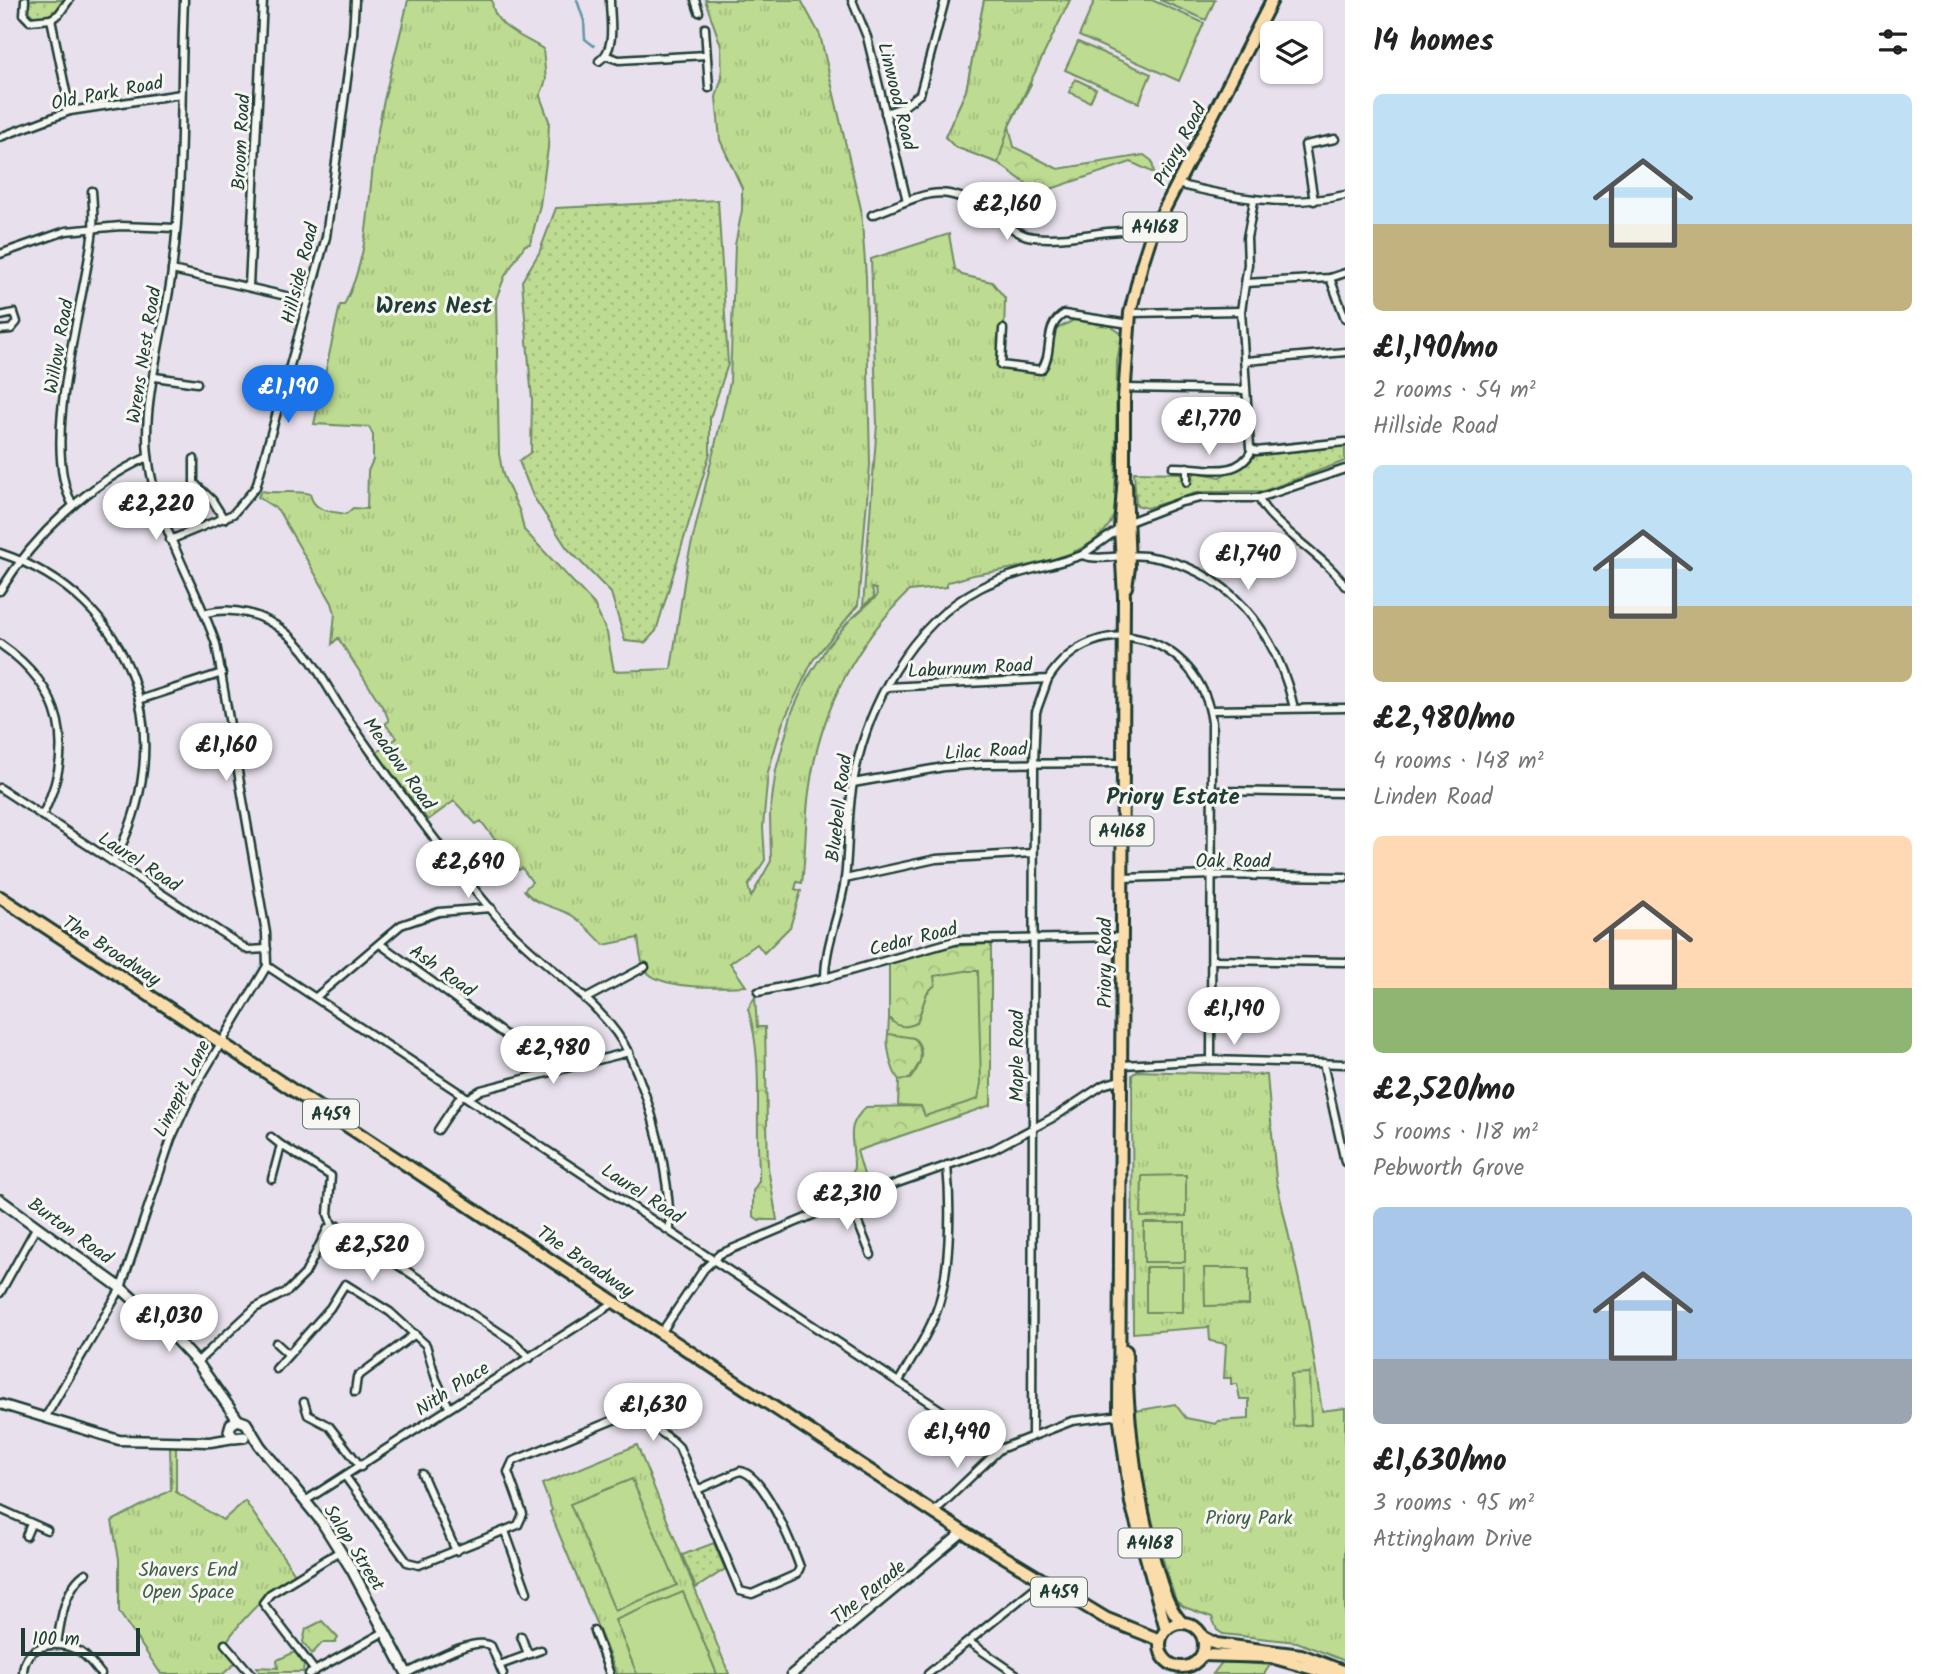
<!DOCTYPE html>
<html lang="en">
<head>
<meta charset="utf-8">
<style>
	body { margin:0; font-family:Kalam,sans-serif; background:#f2f2f2; color:#222; height:100vh; display:flex; flex-direction:column; font-size:26px; white-space:nowrap }
	* { box-sizing:border-box; margin:0 }
	p { font-size:23px; color:#767676 }
	.icon { flex:none; width:38px; height:38px; fill:none; stroke:currentColor; stroke-width:2; stroke-linecap:round; stroke-linejoin:round }
	.map { position:relative; flex:1; overflow:hidden }
	.details { display:flex; flex-direction:column; background:#fff; width:595px }
	.details>* { flex:none }
	.fabs { position:absolute; left:1260px; top:21px; display:grid; gap:14px }
	.fabs a { display:grid; place-items:center; width:63px; height:63px; border-radius:10px; background:#fff; box-shadow:0 2px 5px #0004; font-size:35px }
	.scale { position:absolute; left:21px; bottom:18px; width:119px; box-sizing:border-box; padding-left:7px; border:4px solid #1f3d34; border-top:0; font-size:19px; line-height:24px; white-space:nowrap; color:#1f3d34; -webkit-text-stroke:5px #f6f6f2; paint-order:stroke }
	.price { position:absolute; translate:-50% -60px; padding:0 16px; border-radius:24px; background:#fff; color:#222; font-size:23px; line-height:46px; filter:drop-shadow(0 2px 4px #0008) }
	.price::after { content:''; position:absolute; left:50%; top:42px; width:21px; height:16px; margin-left:-10px; background:inherit; clip-path:polygon(0 0,100% 0,50% 100%) }
	.price.active { background:#1a73e8; color:#fff }
	ul { padding:0; list-style:none }
	li { display:grid; align-content:center; gap:14px; height:371px; padding:0 28px }
	li span { display:grid; place-items:center; height:217px; border-radius:10px; color:#555 }
	li>.icon { margin-inline-start:auto }
	span .icon { width:126px; height:126px; fill:#fffc; stroke-width:1 }
	li b { font-size:30px }
	h2 { display:flex; justify-content:space-between; align-items:center; height:84px; padding:0 28px; font-size:30px }
	main { display:flex; flex:1; min-height:0 }
	.map>svg:first-child { display:block }
</style>
</head>
<body>
<main>
<div class="map">
<svg width="1345" height="1674" viewBox="0 0 1345 1674">
	<defs>
		<pattern id="grass-dots" width="8" height="8" patternUnits="userSpaceOnUse" patternTransform="scale(1.75)"><rect width="8" height="8" fill="#bedb92"/><path d="M2 2h.1M6 6h.1" fill="none" stroke="#a3bd7e" stroke-width="1.8" stroke-linecap="round"/></pattern>
		<pattern id="forest-crowns" width="20" height="18" patternUnits="userSpaceOnUse" patternTransform="scale(1.75)"><rect width="20" height="18" fill="#bedb92"/><path d="M2 6a3 3 0 1 1 6 0M12 15a3 3 0 1 1 6 0" fill="none" stroke="#a3bd7e"/></pattern>
		<pattern id="park-tufts" width="24" height="20" patternUnits="userSpaceOnUse" patternTransform="scale(1.75)"><rect width="24" height="20" fill="#bedb92"/><path d="M3 7l-1-3M5 7V3M7 7l1-3M15 17l-1-3M17 17v-4M19 17l1-3" fill="none" stroke="#a3bd7e"/></pattern>
	</defs>
	<rect width="100%" height="100%" fill="#e8e1ed"/>
	<filter id="ink" filterUnits="userSpaceOnUse"><feTurbulence type="fractalNoise" baseFrequency=".0143" numOctaves="2"/><feDisplacementMap in="SourceGraphic" scale="14" xChannelSelector="R" yChannelSelector="G"/><feConvolveMatrix kernelMatrix="1 2 1 2 8 2 1 2 1" color-interpolation-filters="sRGB"/></filter>
	<g filter="url(#ink)">
		<g fill="url(#grass-dots)" stroke="#6e8c63" stroke-width="2">
			<polygon points="28,0 65,0 52,15 35,18 26,9"/>
			<polygon points="718,200 728,364 710,418 710,453 656,631 645,643 625,641 611,593 567,548 533,496 519,461 531,452 532,400 522,281 539,253 556,208"/>
			<path d="M1345,446V461L1264,491L1200,492L1147,508L1136,505L1134,472L1180,473L1186,483L1190,482L1195,472L1220,477C1232,468 1245,470 1254,456Z"/>
			<polygon points="714,1543 725,1569 696,1588 682,1555"/>
		</g>
		<g fill="url(#forest-crowns)" stroke="#6e8c63" stroke-width="2">
			<polygon points="984,0 1031,84 1009,126 1014,147 1058,169 1144,155 1152,161 1154,173 1131,162 1039,193 998,163 955,147 945,137 966,91"/>
			<path d="M991,944V1105L857,1151L868,1188L851,1194C852,1184 853,1174 854,1165C854,1138 844,1128 866,1107L921,1106L925,1115L935,985L927,993L917,1023L906,1028L894,1024L889,1018V963L954,946Z"/>
			<path d="M755,997L757,1027H765L768,1168L777,1220H759L753,1216V1191L759,1181V1168C755,1115 764,1061 748,1009Z"/>
			<path d="M894,1032L914,1038L919,1042L921,1060L910,1079L899,1080C891,1070 886,1045 888,1034Z"/>
			<polygon points="322,1621 338,1638 335,1643 322,1643 312,1654 303,1642 306,1629"/>
			<polygon points="295,1652 304,1663 303,1672 259,1672 257,1667 278,1668 277,1660"/>
			<polygon points="1223,1661 1270,1665 1264,1674 1213,1674"/>
		</g>
		<g fill="url(#park-tufts)" stroke="#6e8c63" stroke-width="2">
			<path d="M408,0H492C492,27 523,36 543,49L546,80L540,96L549,121L548,148L540,205L530,244L525,245L505,276L496,299L499,454L503,475L520,512L524,530L594,604L607,633L614,671L671,669L687,563L730,382L735,245L742,210V188L720,140L716,97L722,77L721,46L705,0H801L820,35L861,209L866,276L870,465L858,605L813,660L783,722L768,772L763,827L765,860L748,886L751,897L771,861L770,814L776,770L792,712L807,679L827,647L849,621L877,596L876,589L872,588L874,597L863,606L877,424L871,259L949,234L955,269L962,275L992,282L1005,298L1003,368L1039,373L1044,365L1047,334L1074,320L1110,326L1122,334L1117,361L1115,511C1104,559 1019,567 979,574C968,575 958,581 947,582V587L909,591C854,646 819,714 809,792C805,822 806,853 802,883L797,882L795,889L801,891L790,927L764,953L757,944L730,963L746,986C721,987 669,990 649,974C640,965 640,950 638,938L604,945C594,935 583,922 571,915C553,905 538,907 524,890L532,882L522,868L519,870L511,860L515,856L493,837L481,821L476,824L454,801L428,820L376,753L397,738L385,724L389,721L385,711L338,638L332,644L335,613L332,603L278,510L258,497L261,491C277,494 296,490 310,494C314,512 330,511 346,514L353,508L367,509L368,471L373,460V435L369,427L314,424L340,305H344C369,256 367,210 374,158C380,104 397,52 408,0Z"/>
			<polygon points="984,0 1070,0 1009,126 998,163 955,147 945,137 966,91"/>
			<path d="M1137,1071L1267,1075L1276,1179L1307,1316L1322,1411L1345,1408V1661L1297,1642L1223,1634L1217,1630L1212,1617L1184,1607L1176,1601C1155,1538 1139,1477 1135,1411L1175,1404L1186,1418L1216,1424L1218,1421L1249,1419V1399H1240L1237,1384H1231V1378H1224L1226,1344L1210,1341L1209,1327L1133,1333L1132,1075Z"/>
			<polygon points="637,1445 729,1674 617,1674 550,1512 552,1510 542,1484"/>
			<path d="M170,1446H176V1492L223,1520L245,1501L295,1574C267,1594 242,1617 223,1647L237,1662L223,1674H161L119,1612V1559L112,1521L171,1490Z"/>
		</g>
		<g fill="#bedb92" stroke="#6e8c63" stroke-width="2">
			<polygon points="1095,0 1152,0 1204,23 1179,81 1079,36"/>
			<polygon points="1160,0 1215,0 1206,20"/>
			<polygon points="1078,42 1151,74 1139,103 1065,70"/>
			<polygon points="1075,79 1096,89 1090,102 1069,92"/>
			<path d="M965,971H978L981,1083L978,1099L925,1116L921,1106L898,1105L899,1080L910,1079C920,1067 927,1050 914,1038L888,1034L889,1018C897,1028 906,1028 917,1023L927,993L935,985L934,976Z"/>
			<polygon points="1186,1175 1186,1216 1141,1217 1142,1176"/>
			<rect x="1144" y="1223" width="41" height="39"/>
			<rect x="1146" y="1267" width="37" height="45"/>
			<polygon points="1204,1268 1249,1268 1249,1305 1205,1306"/>
			<polygon points="1309,1373 1311,1425 1293,1426 1291,1374"/>
			<polygon points="632,1479 677,1585 615,1611 570,1504"/>
			<polygon points="683,1592 717,1674 637,1674 615,1620"/>
		</g>
		<g fill="none" stroke-linecap="round" stroke-linejoin="round">
			<polyline stroke="#6396a6" stroke-width="2.5" points="577,0 584,21 585,39 594,46"/>
			<g stroke="#1f3d34" stroke-width="11">
				<g id="minor">
					<polyline points="25,0 24,15 30,21 51,19"/>
					<polyline points="69,0 59,14 51,19 70,111"/>
					<polyline points="695,0 699,12"/>
					<polyline points="852,0 867,37 907,201"/>
					<polyline points="705,28 709,88"/>
					<polyline points="607,56 619,60 706,55"/>
					<path d="M599,61C617,49 610,20 610,0"/>
					<polyline points="885,113 903,107 920,94 945,0"/>
					<polyline points="0,137 70,111 181,94"/>
					<path d="M1177,184C1234,198 1287,208 1345,195"/>
					<polyline points="1254,201 1247,238 1248,264 1241,311 1250,448 1256,451 1345,442"/>
					<polyline points="1314,201 1305,145 1335,139"/>
					<path d="M872,215C929,193 942,179 996,217C1008,225 1019,236 1034,237C1073,242 1113,225 1152,233"/>
					<polyline points="0,254 66,231 121,226 176,228"/>
					<polyline points="172,270 308,301"/>
					<polyline points="1330,278 1345,318"/>
					<polyline points="1246,283 1330,278 1345,273"/>
					<polyline points="249,286 263,0"/>
					<polyline points="1130,313 1241,311"/>
					<polyline points="0,316 14,313 17,322 11,329 0,330"/>
					<path d="M1003,329L1001,365L1041,370C1055,352 1042,327 1064,314L1129,324"/>
					<polyline points="1246,361 1345,352"/>
					<polyline points="155,377 197,383"/>
					<polyline points="1125,388 1245,390"/>
					<polyline points="194,459 194,483 212,500 224,519"/>
					<path d="M1173,467C1200,466 1237,481 1252,450"/>
					<polyline points="1187,467 1187,482"/>
					<path d="M1259,498C1268,524 1326,556 1345,586"/>
					<path d="M73,505C38,445 86,299 93,229C94,217 93,204 92,191"/>
					<polyline points="170,540 233,514 256,487 326,237 353,34 355,0"/>
					<path d="M0,553C136,598 181,740 113,862"/>
					<polyline points="1082,555 1129,522 1181,502 1200,498 1259,498 1345,469"/>
					<path d="M0,591C35,535 88,484 148,457"/>
					<path d="M206,613C233,606 263,614 285,632C315,656 328,692 350,722C397,789 447,859 501,921C537,962 606,1004 629,1054C653,1106 669,1172 670,1229"/>
					<path d="M0,644C64,688 76,748 42,816"/>
					<path d="M887,687L1048,679C1096,604 1201,635 1212,723L1211,1060"/>
					<polyline points="139,700 222,673"/>
					<polyline points="1210,710 1345,708"/>
					<polyline points="853,783 944,767 984,764 1122,763"/>
					<polyline points="0,788 248,950 267,949"/>
					<polyline points="1213,791 1345,793"/>
					<polyline points="1122,878 1213,875 1345,877"/>
					<polyline points="845,879 936,859 1033,853"/>
					<polyline points="380,944 555,1071"/>
					<polyline points="1213,960 1345,962"/>
					<polyline points="267,966 1000,1449"/>
					<path d="M825,978C825,944 841,912 845,879C849,847 847,815 853,783C866,707 910,625 980,588C1011,572 1049,567 1082,555C1101,562 1125,553 1146,556C1229,568 1276,631 1294,708"/>
					<polyline points="758,992 825,978 958,940 1122,937"/>
					<polyline points="316,997 401,925 439,912 491,908"/>
					<polyline points="585,999 645,967"/>
					<polyline points="1323,1063 1345,1162"/>
					<polyline points="1123,1065 1211,1060 1345,1064"/>
					<polyline points="468,1098 481,1090 629,1052"/>
					<polyline points="438,1130 462,1094"/>
					<polyline points="271,1137 281,1145"/>
					<polyline points="272,1179 281,1145 331,1176 328,1214 333,1227"/>
					<polyline points="849,1200 871,1255"/>
					<polyline points="0,1293 36,1228"/>
					<polyline points="661,1333 704,1269 720,1254 849,1200 994,1149 1056,1116 1103,1085 1123,1079"/>
					<polyline points="276,1343 288,1354"/>
					<polyline points="197,1362 255,1308 288,1291 305,1274 328,1228 339,1226 514,1342 530,1358"/>
					<polyline points="276,1369 330,1308 345,1284 390,1312 426,1345 436,1379 449,1407"/>
					<path d="M899,1381C911,1360 926,1338 935,1315C951,1276 951,1207 947,1165"/>
					<polyline points="355,1392 357,1377 415,1334"/>
					<polyline points="304,1402 308,1415 329,1426 361,1467"/>
					<path d="M45,1418L121,1288L171,1139L195,1087L267,966L266,933L216,644C194,580 155,524 148,455C142,401 165,328 172,271C184,182 180,90 184,0"/>
					<polyline points="1032,1435 1034,763 1036,712 1048,679"/>
					<polyline points="422,1474 456,1551"/>
					<path d="M345,1476L407,1562L419,1565L518,1525L523,1514L508,1472L513,1461L616,1419C640,1420 663,1430 679,1447L740,1591L752,1594L797,1574L800,1567C792,1545 764,1474 740,1471L697,1490"/>
					<polyline points="305,1501 615,1302"/>
					<polyline points="0,1509 47,1530"/>
					<polyline points="934,1512 1000,1449 1072,1421 1121,1415"/>
					<polyline points="505,1531 527,1592"/>
					<polyline points="26,1536 31,1524"/>
					<polyline points="594,1631 610,1674"/>
					<polyline points="521,1636 528,1654"/>
					<polyline points="969,1642 1016,1674"/>
					<polyline points="225,1644 251,1674"/>
					<path d="M57,1645C60,1622 65,1586 86,1573"/>
					<polyline points="500,1665 541,1650"/>
					<polyline points="315,1671 263,1603 270,1594 340,1551"/>
					<path d="M407,1673C425,1665 474,1635 491,1646L503,1674"/>
					<path d="M23,1674C23,1645 55,1639 77,1650C87,1655 94,1666 101,1674"/>
					<polyline points="309,1674 384,1632"/>
					<polyline points="928,1674 1042,1582"/>
				</g>
			</g>
			<g stroke="#1f3d34" stroke-width="13">
				<g id="tertiary">
					<polyline points="0,1404 119,1440 210,1442 234,1438"/>
					<polyline points="792,1674 963,1532"/>
				</g>
			</g>
			<g stroke="#1f3d34" stroke-width="14">
				<g id="secondary">
					<polyline points="0,1200 121,1288 167,1330 197,1362 238,1420 246,1423 260,1446 322,1522 352,1570 407,1674"/>
					<polyline points="238,1420 231,1424 229,1431 234,1438 244,1437"/>
				</g>
			</g>
			<g stroke="#1f3d34" stroke-width="16">
				<g id="primary">
					<polyline points="1126,587 1129,567 1126,485"/>
					<polyline points="0,897 963,1532 1107,1619 1160,1640"/>
					<path d="M1126,1351C1127,1423 1135,1489 1154,1559C1160,1580 1166,1606 1182,1623"/>
					<circle cx="1182" cy="1645" r="22"/>
					<polyline points="1166,1629 1131,1503 1119,1414 1124,597 1120,528 1124,475 1124,398 1130,313 1142,264 1152,233 1272,0"/>
					<polyline points="1203,1637 1216,1644 1301,1655 1345,1672"/>
					<polyline points="1202,1655 1271,1657 1331,1674"/>
				</g>
			</g>
			<use href="#minor" stroke="#f6f6f2" stroke-width="6"/>
			<use href="#tertiary" stroke="#f6f6f2" stroke-width="8"/>
			<use href="#secondary" stroke="#f6f6f2" stroke-width="9"/>
			<use href="#primary" stroke="#fbddab" stroke-width="10"/>
		</g>
	</g>
	<g text-anchor="middle" stroke-width="6" stroke-linejoin="round" paint-order="stroke">
		<g fill="#f6f6f2" stroke="#60746d" stroke-width="2">
			<rect x="1123.5" y="212.5" width="63" height="29" rx="5"/>
			<rect x="1090.5" y="816.5" width="63" height="29" rx="5"/>
			<rect x="303" y="1099.5" width="56" height="29" rx="5"/>
			<rect x="1118.5" y="1528.5" width="63" height="29" rx="5"/>
			<rect x="1031" y="1577.5" width="56" height="29" rx="5"/>
		</g>
		<g font-size="18" font-weight="bold" fill="#1f3d34">
			<text x="1155" y="233">A4168</text>
			<text x="1122" y="837">A4168</text>
			<text x="331" y="1120">A459</text>
			<text x="1150" y="1549">A4168</text>
			<text x="1059" y="1598">A459</text>
		</g>
		<g font-size="19" fill="#1f3d34" stroke="#f6f6f2">
			<text transform="translate(107 92) rotate(-11)" y="7">Old Park Road</text>
			<text transform="translate(898 96) rotate(76)" y="7">Linwood Road</text>
			<text transform="translate(240 142) rotate(-87)" y="7">Broom Road</text>
			<text transform="translate(1179 144) rotate(-62)" y="7">Priory Road</text>
			<text transform="translate(299 273) rotate(-76)" y="7">Hillside Road</text>
			<text transform="translate(58 346) rotate(-80)" y="7">Willow Road</text>
			<text transform="translate(143 355) rotate(-81)" y="7">Wrens Nest Road</text>
			<text transform="translate(970 667) rotate(-3)" y="7">Laburnum Road</text>
			<text transform="translate(986 750) rotate(-3)" y="7">Lilac Road</text>
			<text transform="translate(400 763) rotate(54)" y="7">Meadow Road</text>
			<text transform="translate(838 808) rotate(-83)" y="7">Bluebell Road</text>
			<text x="1233" y="867">Oak Road</text>
			<text transform="translate(140 861) rotate(33)" y="7">Laurel Road</text>
			<text transform="translate(913 938) rotate(-14)" y="7">Cedar Road</text>
			<text transform="translate(112 950) rotate(33)" y="7">The Broadway</text>
			<text transform="translate(1104 963) rotate(-90)" y="7">Priory Road</text>
			<text transform="translate(443 970) rotate(36)" y="7">Ash Road</text>
			<text transform="translate(1016 1056) rotate(-90)" y="7">Maple Road</text>
			<text transform="translate(181 1088) rotate(-64)" y="7">Limepit Lane</text>
			<text transform="translate(643 1193) rotate(33)" y="7">Laurel Road</text>
			<text transform="translate(71 1230) rotate(36)" y="7">Burton Road</text>
			<text transform="translate(586 1261) rotate(34)" y="7">The Broadway</text>
			<text transform="translate(452 1388) rotate(-33)" y="7">Nith Place</text>
			<text transform="translate(355 1547) rotate(58)" y="7">Salop Street</text>
			<text transform="translate(868 1591) rotate(-39)" y="7">The Parade</text>
		</g>
		<g font-size="19" fill="#3f5d47" stroke="#f6f6f2">
			<text x="1249" y="1524">Priory Park</text>
			<text x="188" y="1576">Shavers End<tspan x="188" dy="22">Open Space</tspan></text>
		</g>
		<g font-size="23" font-weight="bold" fill="#1f3d34" stroke="#f6f6f2">
			<text x="434" y="313">Wrens Nest</text>
			<text x="1173" y="804">Priory Estate</text>
		</g>
	</g>
</svg>
<div class="fabs">
<a><svg class="icon" aria-label="layers" viewBox="0 0 24 24"><path d="M12 4l9 5-9 5-9-5zM3 14l9 5 9-5"/></svg></a>
</div>
<div class="scale">100 m</div>
<b class="price" style="left:1007px;top:242px">£2,160</b>
<b class="price active" style="left:288px;top:425px">£1,190</b>
<b class="price" style="left:1209px;top:457px">£1,770</b>
<b class="price" style="left:156px;top:542px">£2,220</b>
<b class="price" style="left:1248px;top:592px">£1,740</b>
<b class="price" style="left:226px;top:783px">£1,160</b>
<b class="price" style="left:468px;top:900px">£2,690</b>
<b class="price" style="left:1234px;top:1047px">£1,190</b>
<b class="price" style="left:553px;top:1086px">£2,980</b>
<b class="price" style="left:847px;top:1232px">£2,310</b>
<b class="price" style="left:372px;top:1283px">£2,520</b>
<b class="price" style="left:169px;top:1354px">£1,030</b>
<b class="price" style="left:653px;top:1443px">£1,630</b>
<b class="price" style="left:957px;top:1470px">£1,490</b>
</div>
<section class="details">
<h2>14 homes<svg class="icon" aria-label="filters" viewBox="0 0 24 24"><path d="M4 7h16M4 17h16"/><circle cx="9" cy="7" r="2"/><circle cx="15" cy="17" r="2"/></svg></h2>
<ul>
<li><span style="background:linear-gradient(#bfe0f5 60%,#c2b280 0)"><svg class="icon" aria-label="home" viewBox="0 0 24 24"><path d="M3 11l9-7 9 7M6 9v11h12V9"/></svg></span><div><b>£1,190/mo</b><p>2 rooms · 54 m²</p><p>Hillside Road</p></div></li>
<li><span style="background:linear-gradient(#bfe0f5 65%,#c2b280 0)"><svg class="icon" aria-label="home" viewBox="0 0 24 24"><path d="M3 11l9-7 9 7M6 9v11h12V9"/></svg></span><div><b>£2,980/mo</b><p>4 rooms · 148 m²</p><p>Linden Road</p></div></li>
<li><span style="background:linear-gradient(#ffd9b3 70%,#8fb573 0)"><svg class="icon" aria-label="home" viewBox="0 0 24 24"><path d="M3 11l9-7 9 7M6 9v11h12V9"/></svg></span><div><b>£2,520/mo</b><p>5 rooms · 118 m²</p><p>Pebworth Grove</p></div></li>
<li><span style="background:linear-gradient(#a9c7e8 70%,#9aa5b1 0)"><svg class="icon" aria-label="home" viewBox="0 0 24 24"><path d="M3 11l9-7 9 7M6 9v11h12V9"/></svg></span><div><b>£1,630/mo</b><p>3 rooms · 95 m²</p><p>Attingham Drive</p></div></li>
</ul>
</section>
</main>
</body>
</html>
